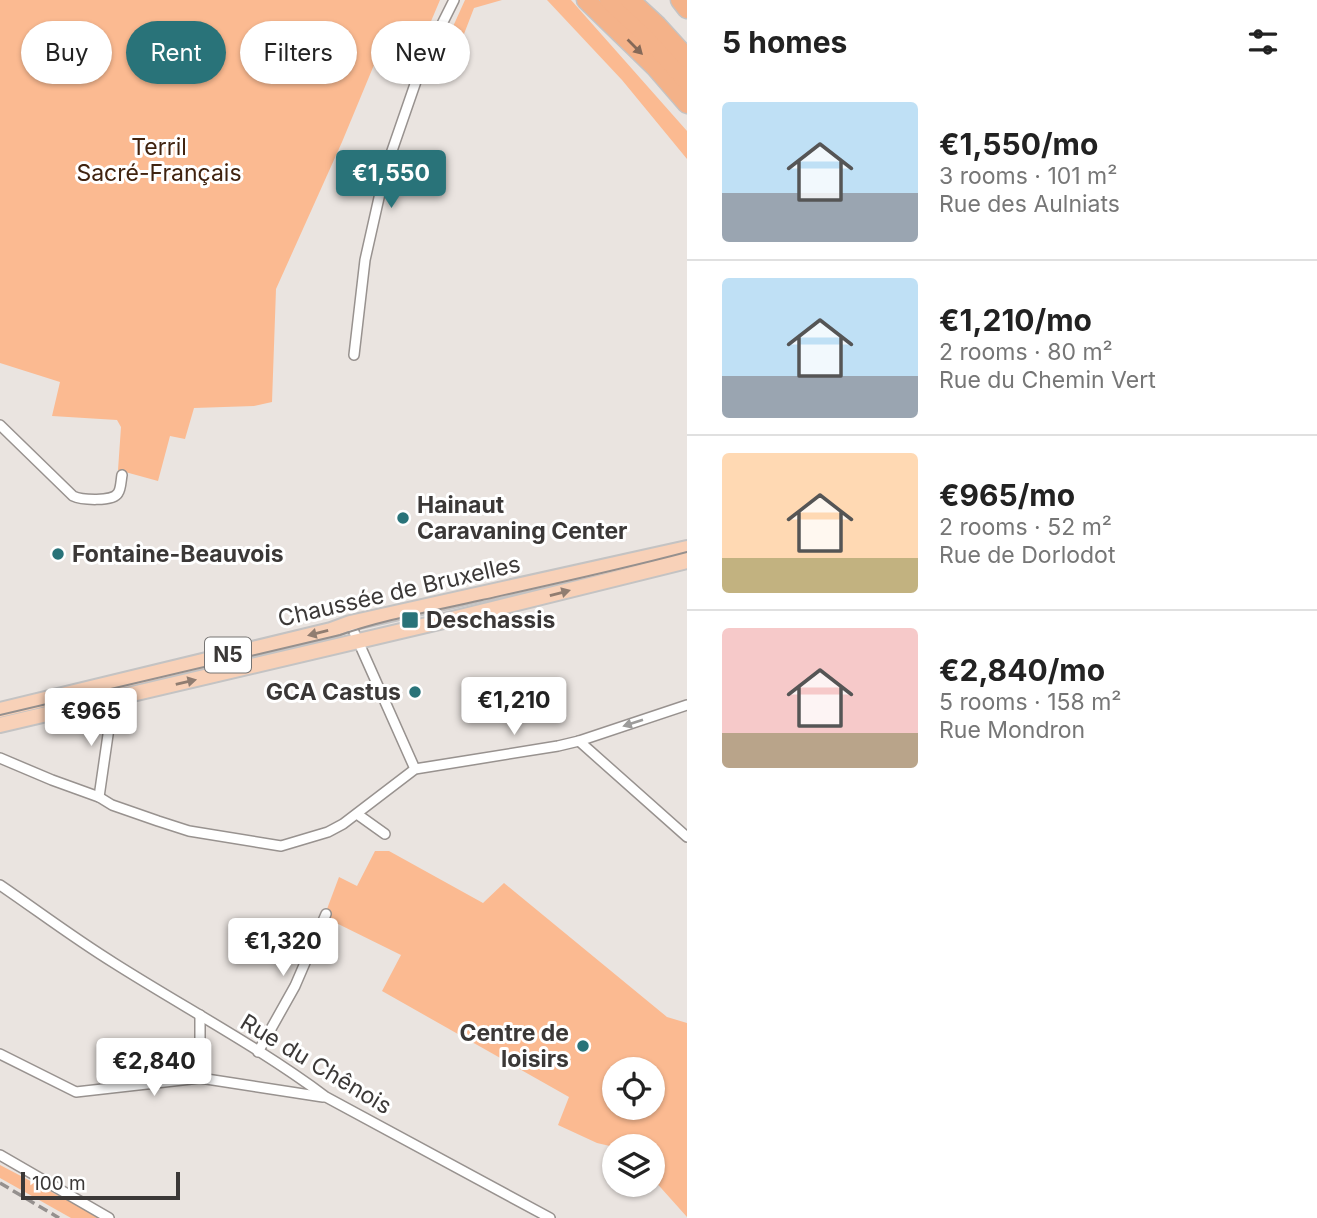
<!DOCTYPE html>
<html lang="en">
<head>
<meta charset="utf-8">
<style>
	body { margin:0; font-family:Inter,sans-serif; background:#f6f6f6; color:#222; height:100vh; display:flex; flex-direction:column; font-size:26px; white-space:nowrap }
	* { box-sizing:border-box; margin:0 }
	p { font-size:23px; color:#767676 }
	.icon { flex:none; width:38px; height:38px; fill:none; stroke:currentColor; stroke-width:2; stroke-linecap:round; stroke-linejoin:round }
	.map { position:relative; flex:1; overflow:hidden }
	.details { display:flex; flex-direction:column; background:#fff; width:630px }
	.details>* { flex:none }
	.top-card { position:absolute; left:21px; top:21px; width:560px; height:63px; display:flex; gap:14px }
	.tools { position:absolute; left:602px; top:1057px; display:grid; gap:14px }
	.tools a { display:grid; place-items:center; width:63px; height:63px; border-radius:50%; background:#fff; box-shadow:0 2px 5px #0004; font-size:35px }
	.scale { position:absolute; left:21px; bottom:18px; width:159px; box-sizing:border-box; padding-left:7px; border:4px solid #3b3837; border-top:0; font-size:19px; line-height:24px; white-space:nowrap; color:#3b3837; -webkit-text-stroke:5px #fff; paint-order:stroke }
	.price { position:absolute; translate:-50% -60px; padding:0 16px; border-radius:7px; background:#fff; color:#222; font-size:23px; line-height:46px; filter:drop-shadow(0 2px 4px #0008) }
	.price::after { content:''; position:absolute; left:50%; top:42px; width:21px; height:16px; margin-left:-10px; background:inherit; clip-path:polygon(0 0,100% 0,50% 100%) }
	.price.selected { background:#297379; color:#fff }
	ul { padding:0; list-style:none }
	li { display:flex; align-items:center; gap:21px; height:175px; padding:0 35px }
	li+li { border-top:2px solid #e0e0e0 }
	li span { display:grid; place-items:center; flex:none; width:196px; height:140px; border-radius:7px; color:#555 }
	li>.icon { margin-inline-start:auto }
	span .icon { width:84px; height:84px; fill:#fffc; stroke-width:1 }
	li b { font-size:30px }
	h2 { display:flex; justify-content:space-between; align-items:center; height:84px; padding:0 35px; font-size:30px }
	.pill { padding:0 24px; border-radius:32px; background:#fff; box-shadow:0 2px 5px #0004; font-size:24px; line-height:63px }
	.pill.selected { background:#297379; color:#fff }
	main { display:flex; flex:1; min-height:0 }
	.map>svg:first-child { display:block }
</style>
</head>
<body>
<main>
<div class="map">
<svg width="687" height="1218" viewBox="0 0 687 1218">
	<rect width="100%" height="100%" fill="#eae4e0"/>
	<g fill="#fbba91" fill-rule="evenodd">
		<polygon points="0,0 440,0 421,45 386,36 342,142 276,289 272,402 254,406 194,408 185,439 170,436 158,481 118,470 121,427 117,420 52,416 60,382 0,363"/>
		<polygon points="465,0 502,0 474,8 459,47 446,42"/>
		<polygon points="547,0 571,0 687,131 687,159 622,80"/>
		<path d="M375,851H389L483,903L504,883L667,1017L687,1023V1217L653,1179V1146L614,1147L597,1143L558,1125L569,1097L382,991L401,955L324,917L339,877L357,886ZM614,1069H653V1108H614Z"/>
		<polygon points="0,1165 101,1218 71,1218 0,1178"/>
	</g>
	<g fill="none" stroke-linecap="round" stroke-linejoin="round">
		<g stroke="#98928f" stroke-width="12">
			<g id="street">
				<polyline points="354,355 365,260 385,171 422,64 454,0"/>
				<path d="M0,425L73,496C81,500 113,502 118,493C121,489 121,480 122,475"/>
				<polyline points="350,623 415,769"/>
				<polyline points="579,741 687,837"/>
				<polyline points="0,758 52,780 99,797 112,805 158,821 189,831 281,846 328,832 343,824 415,769 558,746 579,741 687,705"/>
				<polyline points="99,797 110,721 109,700"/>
				<polyline points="357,814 385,834"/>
				<path d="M0,885C38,911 75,939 114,963C185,1008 259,1047 326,1097L550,1218"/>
				<polyline points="200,1015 200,1078"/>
				<polyline points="258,1052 295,986 326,914"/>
				<polyline points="0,1054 76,1092 200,1078 323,1097"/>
				<polyline points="0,1155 109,1218"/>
			</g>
		</g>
		<g stroke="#c4c3c3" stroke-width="18">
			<g id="primary">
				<polyline points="0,710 331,630 350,623 687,548"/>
				<polyline points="0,725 448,620 687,561"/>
			</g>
		</g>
		<g stroke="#c4c3c3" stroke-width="21">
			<g id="highway">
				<polyline points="586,0 655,67 687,104"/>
				<polyline points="609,0 645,33 687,81"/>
				<polyline points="630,0 657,25 687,58"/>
				<polyline points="680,0 687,9"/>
			</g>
		</g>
		<use href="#street" stroke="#fff" stroke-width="9"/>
		<use href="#primary" stroke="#f8d1b8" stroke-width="14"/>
		<use href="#highway" stroke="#f4b289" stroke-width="18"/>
		<path stroke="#95908e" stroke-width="2" d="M0,715L340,635C386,619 434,611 482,600C550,585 619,570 687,552"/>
		<polyline stroke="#95908e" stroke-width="3.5" stroke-dasharray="10 5" stroke-linecap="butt" points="0,1183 59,1218"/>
	</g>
	<defs><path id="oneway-solid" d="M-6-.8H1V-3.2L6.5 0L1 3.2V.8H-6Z" transform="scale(1.75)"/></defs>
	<use fill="#856958" href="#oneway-solid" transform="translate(635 47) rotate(45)"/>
	<g fill="#907d71">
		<use href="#oneway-solid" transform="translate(560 593) rotate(-15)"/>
		<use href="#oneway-solid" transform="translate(318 633) rotate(166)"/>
		<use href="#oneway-solid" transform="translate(186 682) rotate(-13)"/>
	</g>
	<use fill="#9d9c9b" href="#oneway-solid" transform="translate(633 723) rotate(162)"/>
	<g fill="#297379" stroke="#fff" stroke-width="2.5">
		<circle cx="403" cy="518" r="7"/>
		<circle cx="58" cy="554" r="7"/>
		<rect x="401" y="611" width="18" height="18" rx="3.5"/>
		<circle cx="415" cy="692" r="7"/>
		<circle cx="583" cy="1046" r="7"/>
	</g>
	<g text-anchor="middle" stroke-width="6" stroke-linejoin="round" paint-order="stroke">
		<rect fill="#fff" stroke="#767473" stroke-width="2" x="205" y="637.5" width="46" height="35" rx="5"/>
		<g font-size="21" font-weight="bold" fill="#3b3837">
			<text x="228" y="662">N5</text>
		</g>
		<g font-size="23" fill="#40230f" stroke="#fff">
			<text x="159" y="155">Terril<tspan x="159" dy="26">Sacré-Français</tspan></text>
		</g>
		<g font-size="23" font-weight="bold" fill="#3b3837" stroke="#fff" text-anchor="start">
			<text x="417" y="513">Hainaut<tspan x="417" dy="26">Caravaning Center</tspan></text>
			<text x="72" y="562">Fontaine-Beauvois</text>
			<text x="426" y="628">Deschassis</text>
			<text x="401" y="700" text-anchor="end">GCA Castus</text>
			<text x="569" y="1041" text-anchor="end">Centre de<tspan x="569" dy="26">loisirs</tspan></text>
		</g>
		<g font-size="23" fill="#3b3837" stroke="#fff">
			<text transform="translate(399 591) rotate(-13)" y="8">Chaussée de Bruxelles</text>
			<text transform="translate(316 1064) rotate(31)" y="8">Rue du Chênois</text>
		</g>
	</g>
</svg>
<div class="tools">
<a><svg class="icon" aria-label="locate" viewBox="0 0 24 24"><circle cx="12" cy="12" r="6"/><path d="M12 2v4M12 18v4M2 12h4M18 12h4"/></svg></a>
<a><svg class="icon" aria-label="layers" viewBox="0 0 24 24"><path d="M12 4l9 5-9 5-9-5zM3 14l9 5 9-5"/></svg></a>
</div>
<div class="scale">100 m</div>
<b class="price selected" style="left:391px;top:210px">€1,550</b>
<b class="price" style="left:514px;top:737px">€1,210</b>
<b class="price" style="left:91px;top:748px">€965</b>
<b class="price" style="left:283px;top:978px">€1,320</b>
<b class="price" style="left:154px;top:1098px">€2,840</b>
<div class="top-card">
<a class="pill">Buy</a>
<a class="pill selected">Rent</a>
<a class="pill">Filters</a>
<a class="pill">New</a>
</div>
</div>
<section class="details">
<h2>5 homes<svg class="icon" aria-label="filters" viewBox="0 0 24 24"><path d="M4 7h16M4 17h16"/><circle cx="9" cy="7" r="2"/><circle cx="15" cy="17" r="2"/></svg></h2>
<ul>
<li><span style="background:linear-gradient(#bfe0f5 65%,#9aa5b1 0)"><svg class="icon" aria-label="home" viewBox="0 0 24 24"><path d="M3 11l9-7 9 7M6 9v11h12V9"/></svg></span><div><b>€1,550/mo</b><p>3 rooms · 101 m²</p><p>Rue des Aulniats</p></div></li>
<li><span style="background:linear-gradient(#bfe0f5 70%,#9aa5b1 0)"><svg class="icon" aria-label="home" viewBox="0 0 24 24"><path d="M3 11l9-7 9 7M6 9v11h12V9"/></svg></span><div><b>€1,210/mo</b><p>2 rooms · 80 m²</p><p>Rue du Chemin Vert</p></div></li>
<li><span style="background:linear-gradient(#ffd9b3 75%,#c2b280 0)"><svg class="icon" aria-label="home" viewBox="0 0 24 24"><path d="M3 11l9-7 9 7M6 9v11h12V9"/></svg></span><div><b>€965/mo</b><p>2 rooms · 52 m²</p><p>Rue de Dorlodot</p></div></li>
<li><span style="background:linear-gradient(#f6c9c9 75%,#b9a48a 0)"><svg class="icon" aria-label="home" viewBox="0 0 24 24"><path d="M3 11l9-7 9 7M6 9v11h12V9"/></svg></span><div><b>€2,840/mo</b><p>5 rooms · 158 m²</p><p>Rue Mondron</p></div></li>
</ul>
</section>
</main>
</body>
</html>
